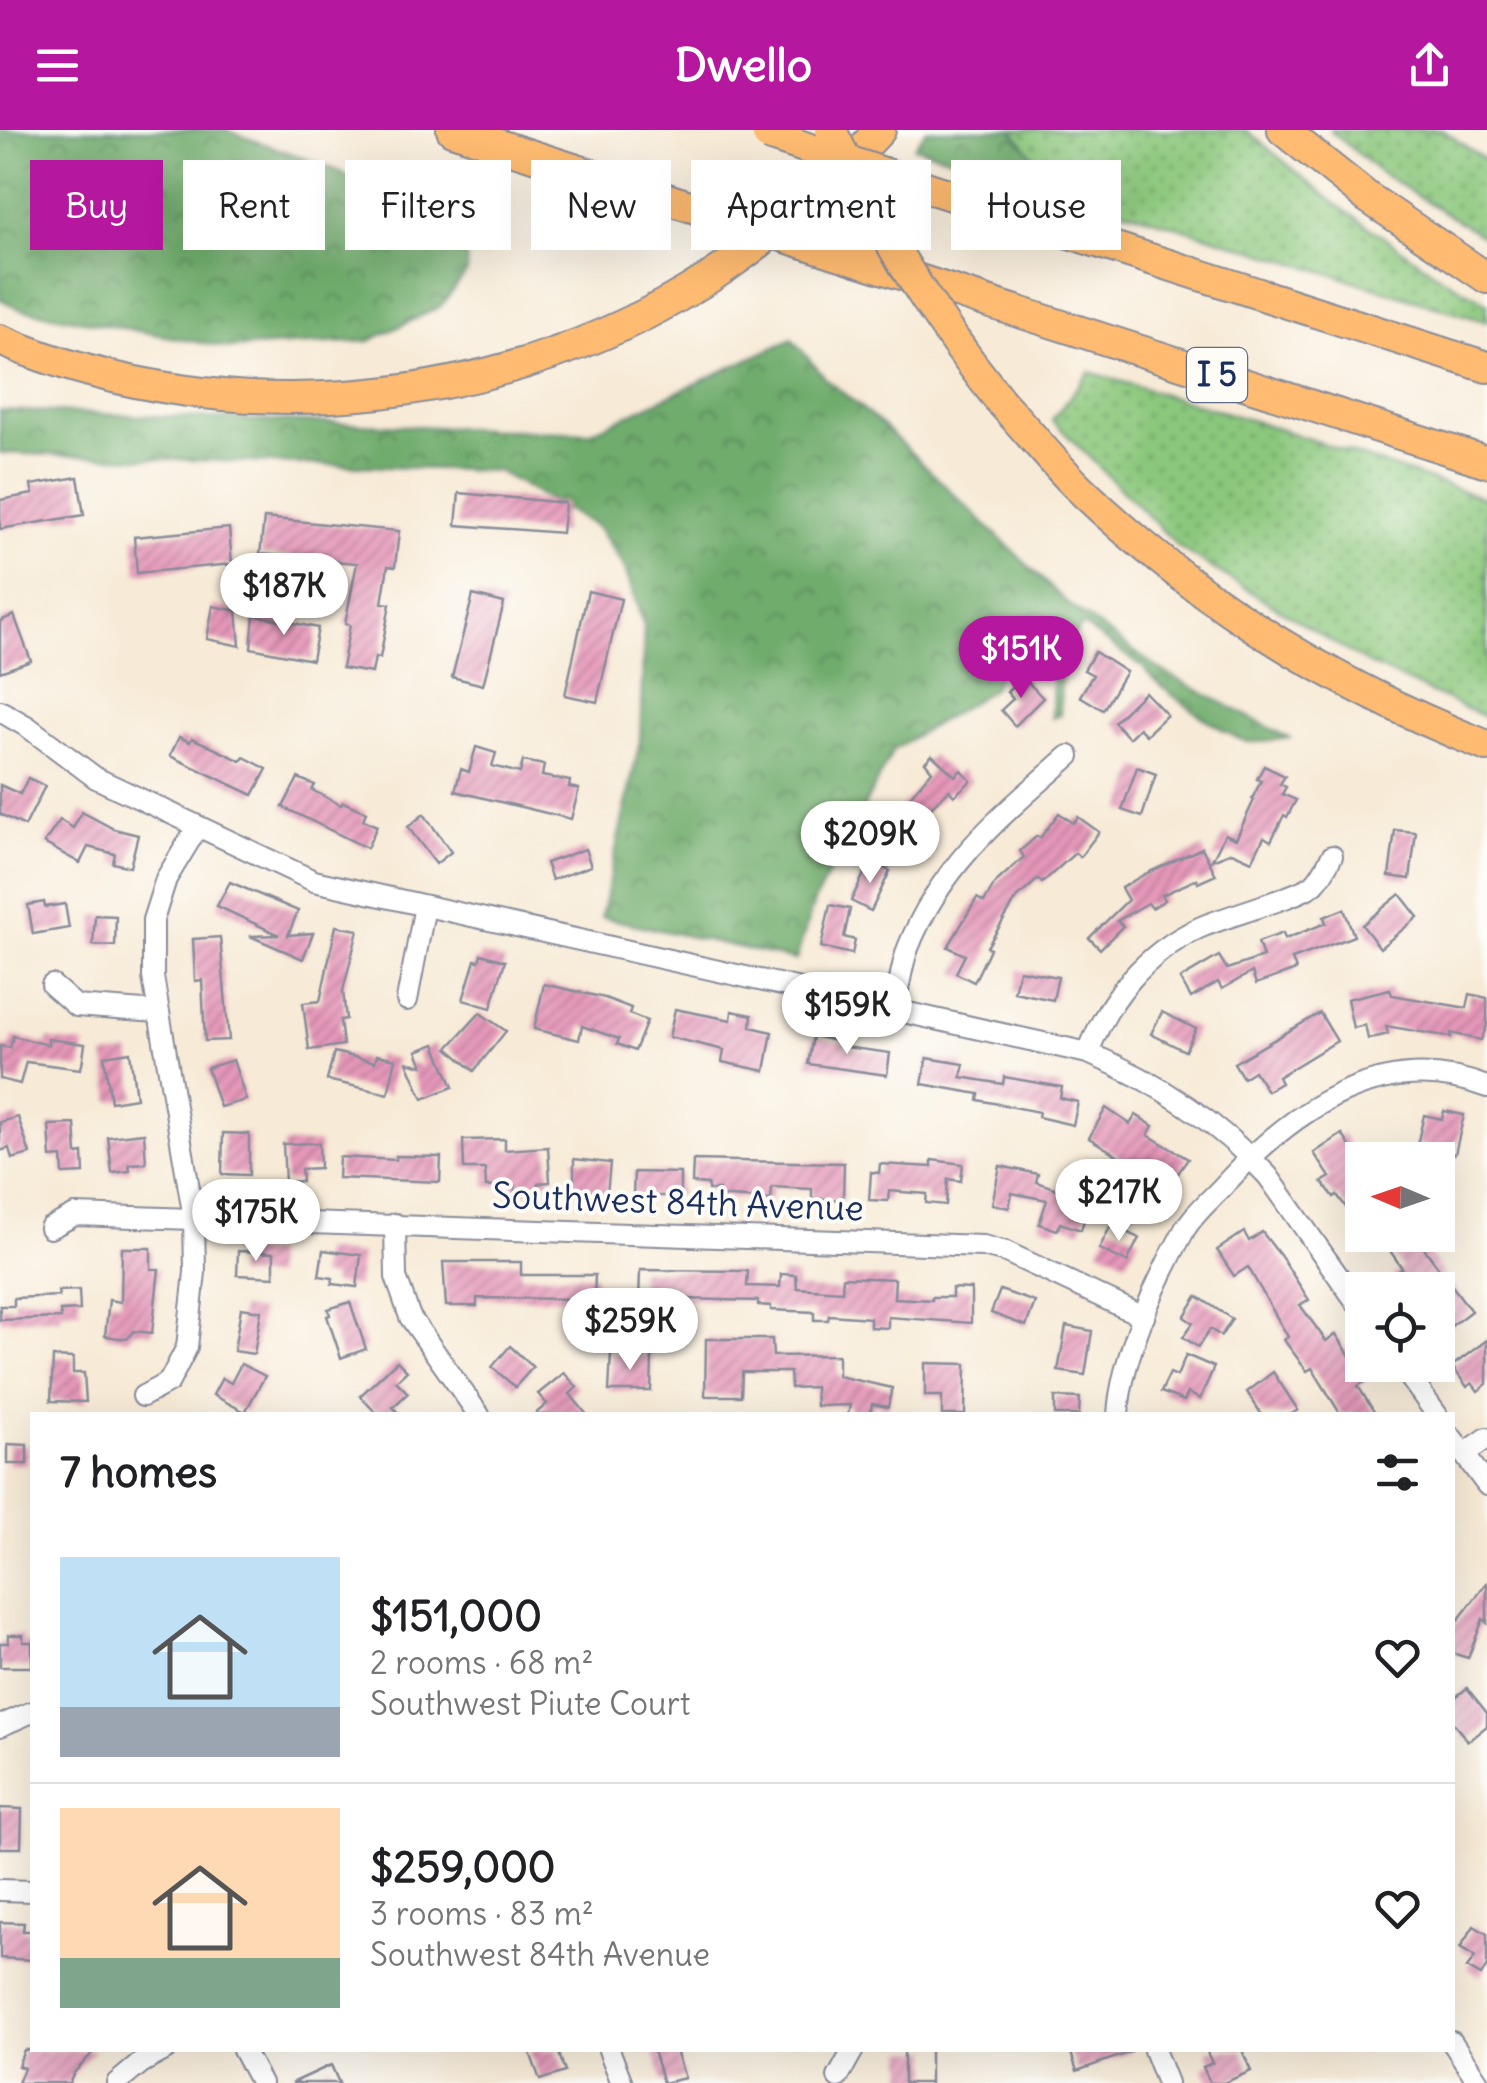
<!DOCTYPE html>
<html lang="en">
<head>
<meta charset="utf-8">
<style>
	body { margin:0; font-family:Delius,sans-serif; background:#f2f2f2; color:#202124; height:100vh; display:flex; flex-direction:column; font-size:38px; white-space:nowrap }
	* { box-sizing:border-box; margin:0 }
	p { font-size:32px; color:#757577 }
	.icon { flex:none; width:55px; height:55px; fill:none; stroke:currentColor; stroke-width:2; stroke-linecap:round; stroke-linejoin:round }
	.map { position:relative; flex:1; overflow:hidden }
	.sheet { position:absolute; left:30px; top:1282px; width:1425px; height:640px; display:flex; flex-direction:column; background:#fff; border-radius:0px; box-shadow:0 10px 40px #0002 }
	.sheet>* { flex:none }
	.top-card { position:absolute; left:30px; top:30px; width:1428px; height:90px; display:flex; gap:20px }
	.needle { width:65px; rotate:272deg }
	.tools { position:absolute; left:1345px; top:1012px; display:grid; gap:20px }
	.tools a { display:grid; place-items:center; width:110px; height:110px; border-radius:0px; background:#fff; box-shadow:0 10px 40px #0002; font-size:50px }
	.price { position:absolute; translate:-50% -85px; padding:0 22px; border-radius:35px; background:#fff; color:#222; font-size:32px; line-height:65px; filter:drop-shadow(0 2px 5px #0008) }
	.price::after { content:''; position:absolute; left:50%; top:60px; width:30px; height:22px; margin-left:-15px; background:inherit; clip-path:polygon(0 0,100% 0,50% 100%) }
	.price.current { background:#b5179e; color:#fff }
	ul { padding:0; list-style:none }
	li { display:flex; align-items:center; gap:30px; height:250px; padding:0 30px }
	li+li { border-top:2px solid #e0e0e0 }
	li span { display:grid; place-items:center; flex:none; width:280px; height:200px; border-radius:0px; color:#555 }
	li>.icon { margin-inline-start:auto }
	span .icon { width:120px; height:120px; fill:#fffc; stroke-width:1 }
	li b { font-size:42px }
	h2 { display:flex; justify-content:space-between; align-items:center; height:120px; padding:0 30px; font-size:42px }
	.tag { padding:0 35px; border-radius:0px; background:#fff; box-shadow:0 10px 40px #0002; font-size:35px; line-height:90px }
	.tag.current { background:#b5179e; color:#fff }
	header { display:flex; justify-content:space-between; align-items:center; height:130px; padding:0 30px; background:#b5179e; color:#fff; font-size:45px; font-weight:800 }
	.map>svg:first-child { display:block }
</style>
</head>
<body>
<header><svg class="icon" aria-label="menu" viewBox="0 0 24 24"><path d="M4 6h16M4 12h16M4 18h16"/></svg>Dwello<svg class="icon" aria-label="share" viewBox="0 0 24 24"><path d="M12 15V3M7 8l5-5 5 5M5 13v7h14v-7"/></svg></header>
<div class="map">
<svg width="1487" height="1953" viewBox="0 0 1487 1953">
	<defs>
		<pattern id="grass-dots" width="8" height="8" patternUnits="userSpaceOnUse" patternTransform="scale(2.5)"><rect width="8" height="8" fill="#8bc77c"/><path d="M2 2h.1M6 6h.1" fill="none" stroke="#71a269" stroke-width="1.8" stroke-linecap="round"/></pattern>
		<pattern id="forest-crowns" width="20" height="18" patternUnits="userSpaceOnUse" patternTransform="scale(2.5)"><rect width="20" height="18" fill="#70ac6c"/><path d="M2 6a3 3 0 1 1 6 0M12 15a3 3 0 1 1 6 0" fill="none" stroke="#5b8c5c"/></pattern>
		<pattern id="building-hatch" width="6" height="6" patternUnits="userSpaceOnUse" patternTransform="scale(2.5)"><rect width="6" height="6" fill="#e698b9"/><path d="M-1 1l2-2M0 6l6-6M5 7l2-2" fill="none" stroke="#ba7c9a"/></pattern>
	</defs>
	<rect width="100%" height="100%" fill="#fdfcf7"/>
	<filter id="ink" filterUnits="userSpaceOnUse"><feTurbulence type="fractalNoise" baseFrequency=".01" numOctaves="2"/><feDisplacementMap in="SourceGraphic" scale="20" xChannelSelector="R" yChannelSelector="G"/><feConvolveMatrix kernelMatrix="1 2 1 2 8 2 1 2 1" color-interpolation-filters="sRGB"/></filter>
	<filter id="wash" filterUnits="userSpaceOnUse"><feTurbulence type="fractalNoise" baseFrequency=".0048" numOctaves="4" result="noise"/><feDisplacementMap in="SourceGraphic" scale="40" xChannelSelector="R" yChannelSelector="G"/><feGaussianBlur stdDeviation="2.25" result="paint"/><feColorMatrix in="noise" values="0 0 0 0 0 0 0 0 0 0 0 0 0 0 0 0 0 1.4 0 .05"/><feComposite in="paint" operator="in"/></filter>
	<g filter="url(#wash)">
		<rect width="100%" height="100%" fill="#f7ead6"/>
		<g fill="url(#grass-dots)" stroke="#537b6d" stroke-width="2.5">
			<polygon points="1012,0 1246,0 1333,72 1441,147 1487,173 1487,192 1032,52 1036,30"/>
			<polygon points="1330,0 1443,0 1487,32 1487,109 1378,41"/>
			<polygon points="1089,242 1270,296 1487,369 1487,588 1368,534 1180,418 1052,290"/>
		</g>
		<g fill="url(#forest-crowns)" stroke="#466e65" stroke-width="2.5">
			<polygon points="0,0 226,0 333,39 464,101 467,142 440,177 369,211 230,218 20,179 0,169"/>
			<polygon points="926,0 1012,0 1036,30 1032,52 914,17"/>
			<path d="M792,209L827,250L880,293L1068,474L1160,540L1289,608C1276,609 1261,613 1249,612C1231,610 1153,554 1144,538L1083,495L1062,519L1060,585L1052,588L1053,524L1006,523L993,559L894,619L814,772L796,830L601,787L640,611L644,496L624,436L597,397L497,341L0,323V280L589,303Z"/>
		</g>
		<g id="blocks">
			<g fill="url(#building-hatch)">
				<polygon points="78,347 84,385 0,399 0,370 33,364 31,355"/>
				<polygon points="459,363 565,373 562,403 456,395"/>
				<polygon points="264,388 399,401 395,437 388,436 382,473 390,474 380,528 375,527 372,543 342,538 350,495 345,494 357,433 260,424"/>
				<polygon points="229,398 232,434 137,443 134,407"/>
				<polygon points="588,461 621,469 597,572 565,565"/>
				<polygon points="473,465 504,473 483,555 452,547"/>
				<polygon points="213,476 237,481 240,516 207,509"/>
				<polygon points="14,485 31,531 0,542 0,491"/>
				<polygon points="254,485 318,498 312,530 251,518"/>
				<polygon points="1095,522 1126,542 1103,580 1080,566 1093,545 1084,540"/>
				<polygon points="1023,547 1043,568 1015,596 1001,580 1013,569 1007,562"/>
				<polygon points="1145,562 1167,585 1146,605 1139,598 1129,608 1114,592"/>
				<polygon points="179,607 190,612 192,608 241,631 244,627 267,639 253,665 170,626"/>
				<polygon points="476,617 496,623 492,636 520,643 523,631 544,635 542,646 570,651 569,657 579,659 571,689 455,661 461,639 469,642"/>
				<polygon points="932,625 955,646 961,640 971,651 954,666 949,660 916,691 927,701 922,706 928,711 911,731 878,703 932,641 925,632"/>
				<polygon points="1264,636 1285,646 1280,654 1286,657 1282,664 1296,670 1287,687 1284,685 1271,711 1264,707 1252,731 1232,722 1212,730 1225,704 1236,709 1254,670 1252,669 1261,651 1257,649"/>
				<polygon points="1137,637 1156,644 1142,687 1122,680"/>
				<polygon points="28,648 45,656 25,696 0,684 0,655 20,664"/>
				<polygon points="298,648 315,655 312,660 341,675 343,672 366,682 363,690 377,696 367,718 283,677"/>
				<polygon points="82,682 114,699 138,705 130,737 113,733 115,724 88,717 80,733 44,713 60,690 73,698"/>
				<polygon points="1059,683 1073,693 1078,687 1099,702 1080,727 1075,723 1042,753 1038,749 1017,768 987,817 990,819 974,852 956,843 965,825 948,817 977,768 984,772 995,753 1024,727 1020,721 1037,706 1040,708"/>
				<polygon points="424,684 451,722 436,734 408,697"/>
				<polygon points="1395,700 1416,702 1410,749 1389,746"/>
				<polygon points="1202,718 1216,745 1198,753 1197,749 1162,765 1165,770 1152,778 1148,773 1117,791 1123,796 1100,819 1089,808 1128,770 1121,758 1145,744"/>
				<polygon points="585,719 591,736 552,750 546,733"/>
				<polygon points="870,731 890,741 871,781 851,771"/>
				<polygon points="230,752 298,781 288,805 313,803 303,829 250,806 279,805 217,776"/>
				<polygon points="1400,764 1418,787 1380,818 1362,795"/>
				<polygon points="44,772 45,777 65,774 69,798 33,804 28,775"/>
				<polygon points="830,775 850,779 844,807 855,810 852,824 821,817"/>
				<polygon points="1344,779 1354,806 1292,829 1296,840 1256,854 1252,842 1222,859 1218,852 1191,868 1180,849 1219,826 1227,839 1263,827 1258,812 1283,803 1285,809 1326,793 1324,787"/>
				<polygon points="95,785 116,786 115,816 93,815"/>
				<polygon points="336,796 358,800 343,861 346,889 340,890 343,915 309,920 303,873 320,871"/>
				<polygon points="220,807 229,910 205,911 202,850 195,851 193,809"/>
				<polygon points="481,824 505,831 491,878 463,870 475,830 479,831"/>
				<polygon points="1019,840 1058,847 1053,870 1014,862"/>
				<polygon points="544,854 605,868 631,878 629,884 647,891 635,921 617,914 619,909 582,896 579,910 534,899"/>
				<polygon points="1390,859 1392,865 1467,878 1470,864 1487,868 1487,895 1481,910 1451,903 1451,907 1386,896 1388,904 1368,909 1365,895 1353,898 1347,869"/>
				<polygon points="675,879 731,890 732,881 752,885 751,897 772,902 765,941 722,932 724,920 669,907"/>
				<polygon points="1162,882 1196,899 1185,921 1151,904"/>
				<polygon points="480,883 506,901 474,941 448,918"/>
				<polygon points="1320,883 1337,911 1278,947 1281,953 1267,961 1254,941 1243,948 1234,933"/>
				<polygon points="13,906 48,915 48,909 85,914 82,935 80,939 26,932 20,954 0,949 0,916 10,918"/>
				<polygon points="813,906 846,913 845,917 890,923 887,945 808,934"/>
				<polygon points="435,914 453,957 423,969 407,932 423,936 417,921"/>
				<polygon points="130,922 136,968 111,972 104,926"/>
				<polygon points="334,922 375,932 377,925 396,929 388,964 327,950"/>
				<polygon points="927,928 964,934 961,947 1003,954 1004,947 1062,957 1060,968 1078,972 1073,995 1038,987 1039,982 978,970 979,964 922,954"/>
				<polygon points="233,930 246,970 220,977 207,938"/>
				<polygon points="1106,978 1130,994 1136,985 1153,996 1148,1005 1188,1029 1160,1069 1141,1055 1148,1044 1089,1008"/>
				<polygon points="1444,981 1464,985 1455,1024 1417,1015 1424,985 1442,989"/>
				<polygon points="18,987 30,1024 12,1029 9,1018 0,1021 0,992"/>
				<polygon points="75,994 77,1024 83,1023 84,1043 63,1044 62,1027 51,1028 49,995"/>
				<polygon points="144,1003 146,1033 129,1034 130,1041 112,1043 108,1007"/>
				<polygon points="223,1003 249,1004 249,1045 222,1044"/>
				<polygon points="1342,1004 1362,1034 1362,1099 1337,1065 1334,1067 1322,1052 1330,1047 1314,1023"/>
				<polygon points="505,1009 505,1020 548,1017 550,1052 538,1053 538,1060 515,1062 515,1056 486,1057 485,1039 464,1039 463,1010"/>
				<polygon points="319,1013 320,1038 301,1039 302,1051 285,1052 283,1014"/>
				<polygon points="396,1026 441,1027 440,1052 338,1048 339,1027 396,1030"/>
				<polygon points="574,1029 610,1033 607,1064 574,1061"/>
				<polygon points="693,1030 844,1033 843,1070 812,1068 812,1059 772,1057 771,1070 718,1066 719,1060 708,1060 708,1054 692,1053"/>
				<polygon points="932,1030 963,1034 961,1051 948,1049 946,1075 926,1073 927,1064 889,1061 888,1071 869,1070 871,1042 879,1043 880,1034 932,1037"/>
				<polygon points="1000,1036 1038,1044 1036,1052 1090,1070 1081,1100 1060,1093 1057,1100 1039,1094 1047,1070 1012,1063 1009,1078 992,1074"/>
				<polygon points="634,1042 680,1043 680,1066 633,1066"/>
				<polygon points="1111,1095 1139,1108 1127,1132 1099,1119"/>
				<polygon points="1244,1102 1249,1111 1262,1102 1282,1128 1309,1170 1300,1175 1326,1211 1336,1204 1366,1251 1358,1256 1376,1285 1341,1285 1312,1238 1307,1241 1284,1210 1288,1207 1248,1137 1234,1146 1217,1120"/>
				<polygon points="1379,1105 1414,1105 1471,1181 1438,1206 1438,1160 1402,1160 1392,1145 1402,1138"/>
				<polygon points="122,1118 151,1118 151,1139 159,1139 152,1203 134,1201 127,1209 105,1206 109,1170 121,1172"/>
				<polygon points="323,1120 361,1125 357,1157 332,1154 333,1148 319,1146"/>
				<polygon points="238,1121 274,1123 274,1147 237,1145"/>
				<polygon points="443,1132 521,1132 521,1145 595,1145 594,1169 477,1168 477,1176 446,1176"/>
				<polygon points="640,1140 748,1141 747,1156 780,1157 781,1144 796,1145 797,1158 842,1161 843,1147 895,1149 894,1168 932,1170 932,1167 952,1167 952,1158 971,1159 971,1193 888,1187 888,1198 870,1197 870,1188 829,1185 828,1190 814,1190 814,1182 771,1180 771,1176 758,1175 758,1171 687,1169 686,1174 639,1173"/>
				<polygon points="79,1160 80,1180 60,1181 61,1188 0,1190 0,1176 14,1176 14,1168 59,1166 58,1161"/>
				<polygon points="1000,1160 1035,1172 1026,1196 991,1183"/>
				<polygon points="1197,1166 1232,1189 1221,1206 1210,1199 1198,1217 1183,1207 1193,1193 1184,1187"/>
				<polygon points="350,1172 366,1219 341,1228 327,1186 330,1185 328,1179"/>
				<polygon points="241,1178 261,1181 254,1224 234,1221"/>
				<polygon points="1066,1196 1092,1201 1085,1245 1058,1241"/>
				<polygon points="706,1209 772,1209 773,1226 838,1225 838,1246 892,1258 888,1277 872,1274 870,1285 848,1285 850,1275 816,1276 815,1257 791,1258 790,1242 742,1242 741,1266 705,1266"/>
				<polygon points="1487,1210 1487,1254 1478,1261 1472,1253 1467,1257 1452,1236"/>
				<polygon points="510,1216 533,1237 515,1257 492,1237"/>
				<polygon points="611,1223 652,1226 651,1261 609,1261"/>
				<polygon points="1186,1225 1214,1237 1200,1269 1188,1263 1184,1271 1161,1262 1170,1243 1177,1246"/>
				<polygon points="53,1227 73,1228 73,1243 84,1243 86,1272 51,1271"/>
				<polygon points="397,1231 407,1241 396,1251 408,1263 393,1277 400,1285 378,1285 360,1266"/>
				<polygon points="925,1233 966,1234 965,1285 942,1285 942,1266 925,1266"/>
				<polygon points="241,1234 265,1246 245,1282 213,1265 222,1248 231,1253"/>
				<polygon points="1273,1242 1298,1280 1290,1285 1262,1285 1247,1262"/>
				<polygon points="564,1243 577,1257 570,1264 587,1285 534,1285 547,1274 538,1264"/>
				<polygon points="1055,1267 1080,1268 1079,1285 1055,1285"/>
				<polygon points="8,1314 27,1315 27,1334 8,1334"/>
				<polygon points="1487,1453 1487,1493 1483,1489 1468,1528 1452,1523 1452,1498"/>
				<polygon points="8,1505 23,1505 23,1512 32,1512 32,1537 0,1537 0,1513 8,1513"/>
				<polygon points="1467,1558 1487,1583 1487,1596 1468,1611 1452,1592 1452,1570"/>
				<polygon points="0,1678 22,1679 21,1718 0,1718"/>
				<polygon points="0,1792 24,1793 23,1801 32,1801 32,1830 0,1828"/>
				<polygon points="1474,1796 1487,1804 1487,1836 1481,1846 1467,1838 1475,1827 1460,1818"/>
				<polygon points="24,1920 95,1920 73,1944 69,1953 18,1953 24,1938 18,1936"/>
				<polygon points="529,1920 558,1920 565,1942 540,1950"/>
				<polygon points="653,1920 676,1920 685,1948 663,1953"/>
				<rect x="904" y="1920" width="26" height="33"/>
				<polygon points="1070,1920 1130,1920 1131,1922 1077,1941"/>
				<polygon points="1206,1920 1242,1920 1251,1941 1224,1953 1210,1953 1203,1937 1212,1933"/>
				<polygon points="331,1935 339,1953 292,1953"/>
			</g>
		</g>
	</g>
	<g filter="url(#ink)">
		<use href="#blocks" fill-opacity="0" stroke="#898c9a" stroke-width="2.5"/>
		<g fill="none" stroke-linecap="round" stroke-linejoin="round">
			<g stroke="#898c9a" stroke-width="24">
				<g id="minor">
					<path d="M0,581L28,597L96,648L314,751L1088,923C1156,951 1218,992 1268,1046L1362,1180"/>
					<polyline points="52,855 76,876 157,882"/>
					<polyline points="407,870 425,776"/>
					<path d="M894,879C899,859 901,837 908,818C941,734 1003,684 1069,626"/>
					<path d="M1088,923C1108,868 1146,823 1199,798C1222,787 1303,766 1315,753C1322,746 1327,735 1332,726"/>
					<polyline points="395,1094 396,1147 410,1187 479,1285"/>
					<polyline points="50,1098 75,1085 983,1116 1006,1122 1144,1187"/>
					<polyline points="1401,1235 1437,1285"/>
					<polyline points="143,1266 169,1252 187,1217 195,1142 194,1088 153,847 153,790 166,749 197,698"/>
					<path d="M1118,1285C1121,1228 1157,1149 1185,1099C1195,1082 1213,1068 1226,1053C1294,979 1383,917 1487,957"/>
					<polyline points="1452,1308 1487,1355"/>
					<polyline points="1464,1324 1487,1308"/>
					<polyline points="0,1596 32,1582"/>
					<polyline points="0,1760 32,1761"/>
					<polyline points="1452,1912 1479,1953"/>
					<polyline points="243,1920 261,1953"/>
					<polyline points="609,1920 622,1953"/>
					<polyline points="1154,1920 1167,1953"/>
					<polyline points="838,1947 853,1920"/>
					<polyline points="117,1953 141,1933 165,1920"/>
				</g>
			</g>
			<g stroke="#898c9a" stroke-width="34">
				<g id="highway">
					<polyline points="452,0 683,74"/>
					<polyline points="1283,0 1367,67 1487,148"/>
					<polyline points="935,60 1487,237"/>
					<polyline points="860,131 1487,332"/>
					<path d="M0,210C234,309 518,279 727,136C784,97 833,51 880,0"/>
					<path d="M1001,272C1027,300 1051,330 1078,357C1196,471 1335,556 1487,616"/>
				</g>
			</g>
			<use href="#minor" stroke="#fff" stroke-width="20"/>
			<use href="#highway" stroke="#febb71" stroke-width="30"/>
			<g stroke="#898c9a" stroke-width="34" stroke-linecap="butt">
				<g id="highway-bridge">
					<path d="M831,0C877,98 933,187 1001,272"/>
					<polyline points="768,5 935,60"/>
					<polyline points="683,74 860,131"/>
				</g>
			</g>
			<use href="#highway-bridge" stroke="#febb71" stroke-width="30"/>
		</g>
	</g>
	<g text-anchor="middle" stroke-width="8" stroke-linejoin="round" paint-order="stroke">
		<rect fill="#fdfcf7" stroke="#5f6c8c" stroke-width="2.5" x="1187" y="218" width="60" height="54" rx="8"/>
		<g font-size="32" font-weight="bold" fill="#1b2f5e">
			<text x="1217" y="256">I 5</text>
		</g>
		<g font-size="35" fill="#1b2f5e" stroke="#fdfcf7">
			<text transform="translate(678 1072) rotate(2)" y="12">Southwest 84th Avenue</text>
		</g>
	</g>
</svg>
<div class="tools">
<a><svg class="needle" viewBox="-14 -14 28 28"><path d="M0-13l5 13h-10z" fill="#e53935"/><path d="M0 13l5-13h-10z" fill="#757577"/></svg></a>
<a><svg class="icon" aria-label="locate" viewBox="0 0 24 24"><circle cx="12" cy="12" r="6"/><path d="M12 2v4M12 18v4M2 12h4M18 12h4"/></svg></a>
</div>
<b class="price" style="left:284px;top:508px">$187K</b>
<b class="price current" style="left:1021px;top:571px">$151K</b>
<b class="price" style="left:870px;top:756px">$209K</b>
<b class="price" style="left:847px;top:927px">$159K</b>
<b class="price" style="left:1119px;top:1114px">$217K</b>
<b class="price" style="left:256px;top:1134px">$175K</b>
<b class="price" style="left:630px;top:1243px">$259K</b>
<div class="top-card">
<a class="tag current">Buy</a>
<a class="tag">Rent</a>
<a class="tag">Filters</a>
<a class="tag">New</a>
<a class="tag">Apartment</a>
<a class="tag">House</a>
</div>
<section class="sheet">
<h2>7 homes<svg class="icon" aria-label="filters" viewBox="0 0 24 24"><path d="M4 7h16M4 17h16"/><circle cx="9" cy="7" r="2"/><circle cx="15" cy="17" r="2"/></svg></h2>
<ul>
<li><span style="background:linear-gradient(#bfe0f5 75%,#9aa5b1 0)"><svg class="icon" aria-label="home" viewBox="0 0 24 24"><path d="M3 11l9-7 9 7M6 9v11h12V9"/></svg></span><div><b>$151,000</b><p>2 rooms · 68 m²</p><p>Southwest Piute Court</p></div><svg class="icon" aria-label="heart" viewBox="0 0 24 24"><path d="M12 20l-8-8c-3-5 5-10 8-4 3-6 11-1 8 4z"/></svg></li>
<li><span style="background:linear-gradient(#ffd9b3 75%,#7fa58c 0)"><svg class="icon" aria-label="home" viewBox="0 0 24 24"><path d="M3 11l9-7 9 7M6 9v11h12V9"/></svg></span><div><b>$259,000</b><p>3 rooms · 83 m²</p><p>Southwest 84th Avenue</p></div><svg class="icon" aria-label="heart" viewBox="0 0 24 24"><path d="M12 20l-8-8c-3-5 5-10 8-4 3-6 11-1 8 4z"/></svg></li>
</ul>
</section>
</div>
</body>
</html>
